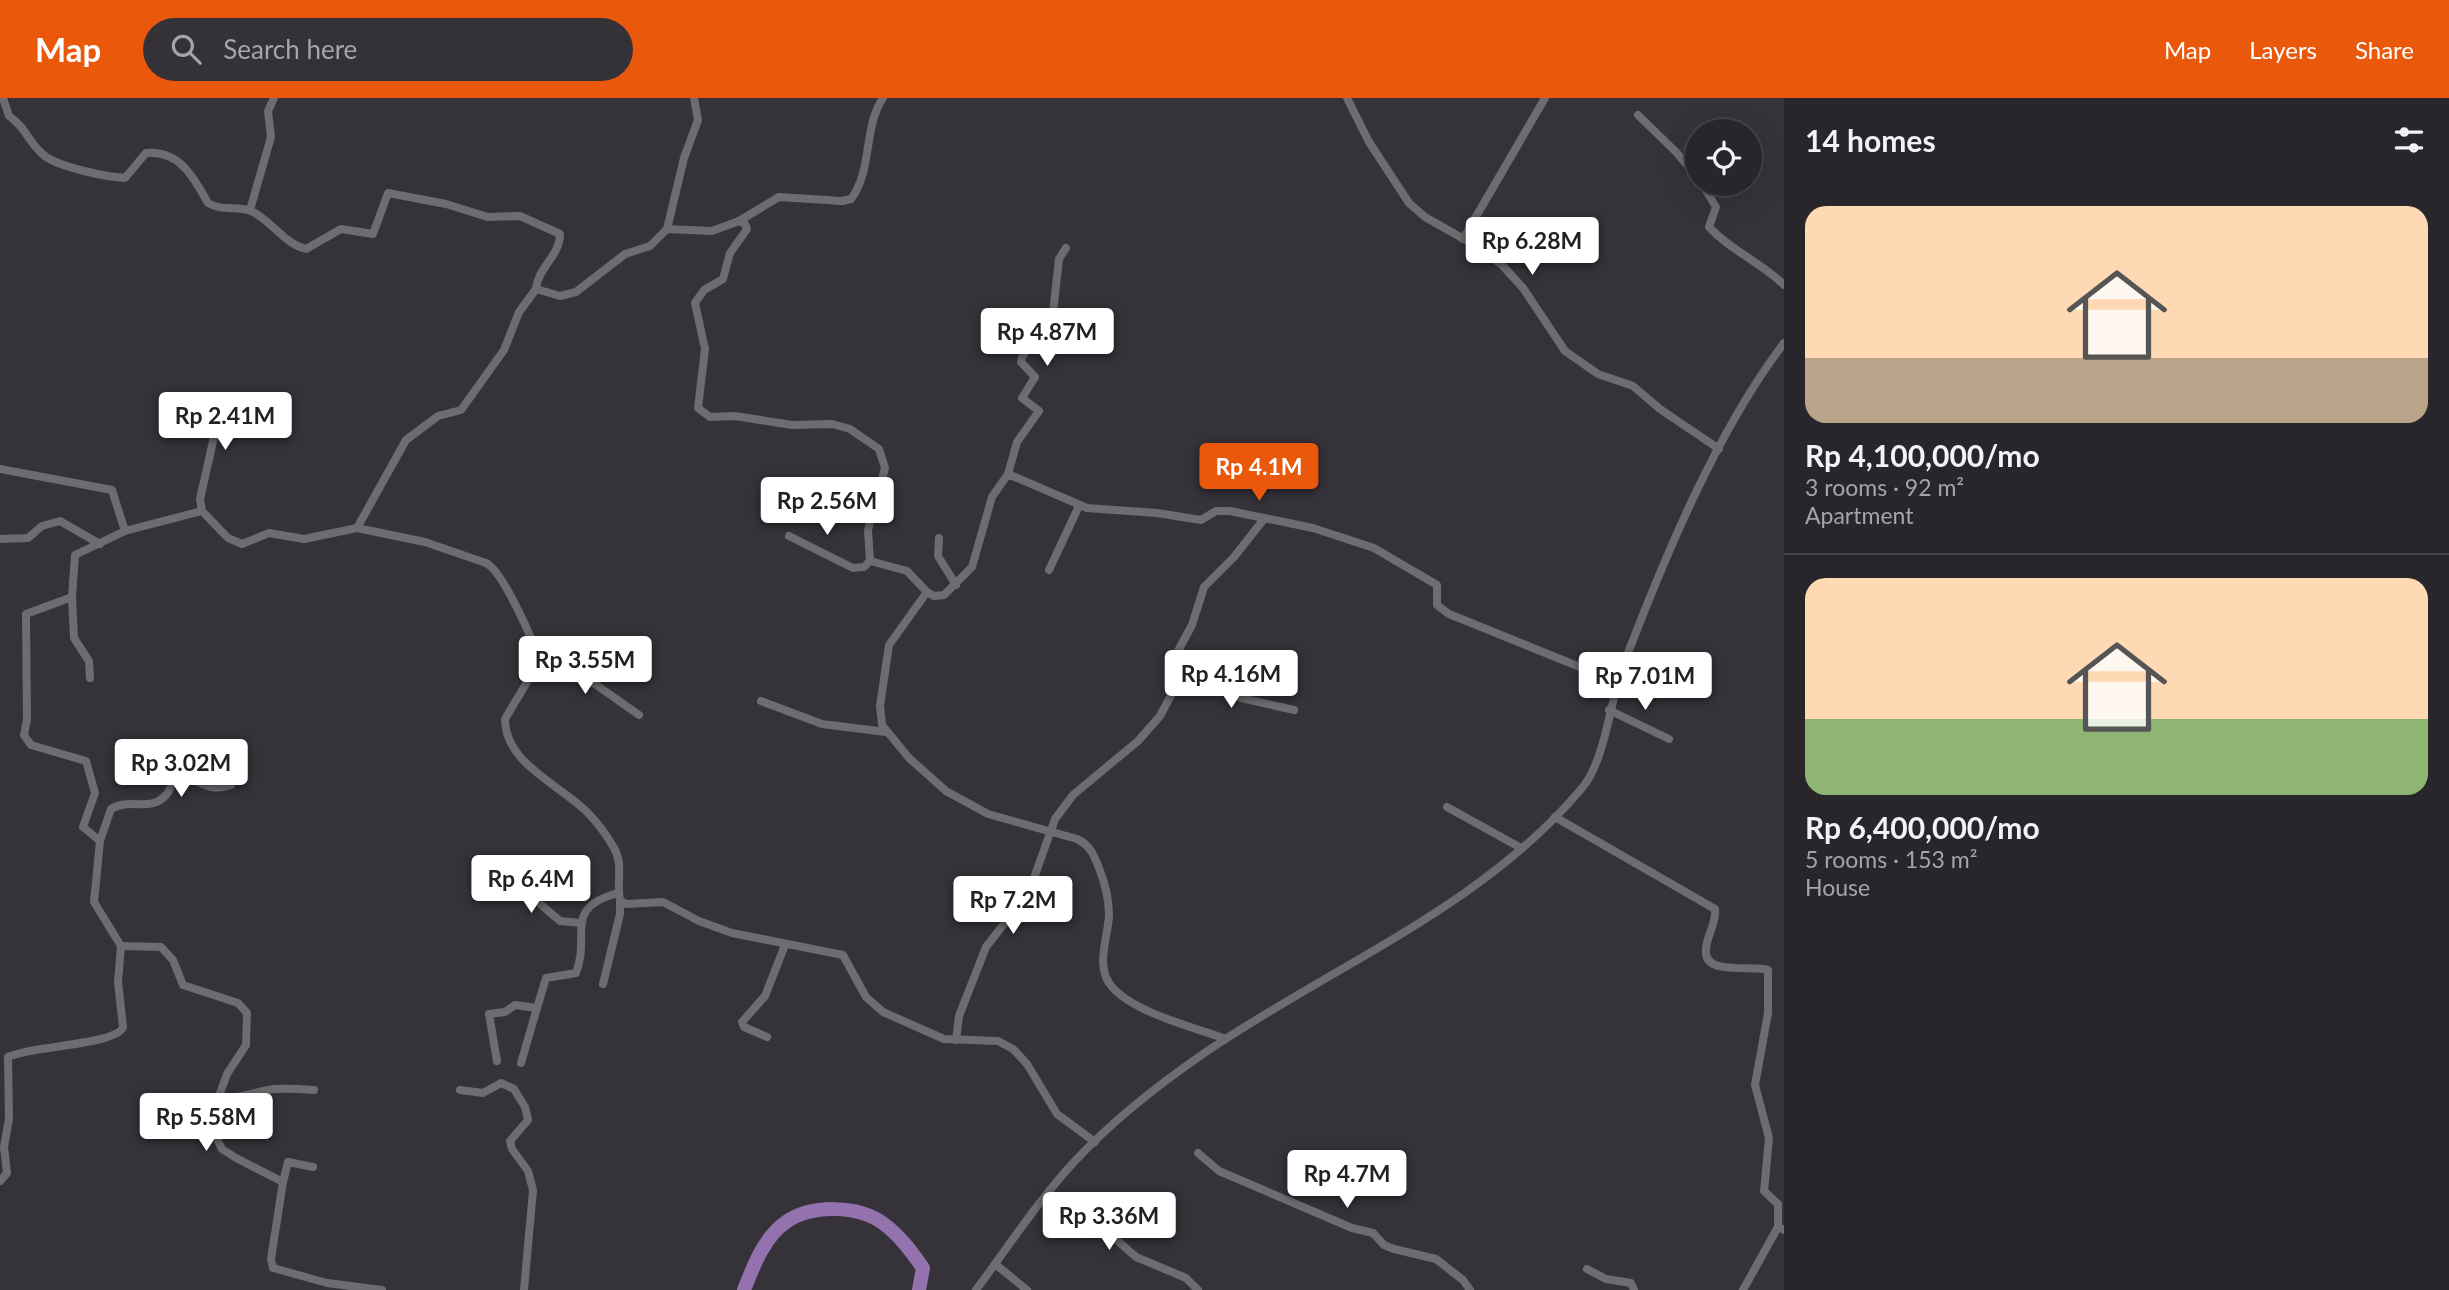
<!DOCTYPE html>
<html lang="en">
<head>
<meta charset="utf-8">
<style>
	body { margin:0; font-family:Lato,sans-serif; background:#343237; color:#f1f3f6; height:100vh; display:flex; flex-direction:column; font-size:26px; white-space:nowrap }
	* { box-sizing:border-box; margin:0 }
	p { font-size:23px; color:#a5a5a9 }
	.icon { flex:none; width:38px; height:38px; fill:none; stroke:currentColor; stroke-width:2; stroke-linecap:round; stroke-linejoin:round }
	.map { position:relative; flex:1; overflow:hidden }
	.sheet { display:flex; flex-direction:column; background:#28262b; width:665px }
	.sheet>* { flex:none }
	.tools { position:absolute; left:1685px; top:21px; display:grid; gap:14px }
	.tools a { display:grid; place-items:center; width:77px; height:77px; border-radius:50%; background:#28262b; box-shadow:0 7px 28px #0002,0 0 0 2px #444347; font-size:35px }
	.price { position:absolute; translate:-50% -60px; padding:0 16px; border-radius:7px; background:#fff; color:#222; font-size:23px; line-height:46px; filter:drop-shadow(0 2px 4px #0008) }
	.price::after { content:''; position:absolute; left:50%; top:42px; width:21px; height:16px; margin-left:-10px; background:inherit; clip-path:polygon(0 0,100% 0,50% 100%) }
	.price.selected { background:#ea580c; color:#fff }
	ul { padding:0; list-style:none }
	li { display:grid; align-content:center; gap:14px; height:371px; padding:0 21px }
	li+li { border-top:2px solid #444347 }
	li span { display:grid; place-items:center; height:217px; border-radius:21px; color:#555 }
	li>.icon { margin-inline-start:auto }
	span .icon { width:126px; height:126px; fill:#fffc; stroke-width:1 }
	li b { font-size:30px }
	h2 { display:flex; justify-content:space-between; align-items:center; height:84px; padding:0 21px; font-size:30px }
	header { display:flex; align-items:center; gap:42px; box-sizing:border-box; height:98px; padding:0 35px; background:#ea580c; color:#fff }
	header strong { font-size:33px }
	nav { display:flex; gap:38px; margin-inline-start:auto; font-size:24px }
	.search { width:490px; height:63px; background:#343237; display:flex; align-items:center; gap:18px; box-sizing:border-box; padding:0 24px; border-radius:38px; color:#a5a5a9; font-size:26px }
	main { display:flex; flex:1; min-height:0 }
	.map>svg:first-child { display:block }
</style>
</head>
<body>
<header>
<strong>Map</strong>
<div class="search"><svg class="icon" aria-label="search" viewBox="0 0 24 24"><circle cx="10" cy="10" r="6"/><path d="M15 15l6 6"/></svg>Search here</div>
<nav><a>Map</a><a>Layers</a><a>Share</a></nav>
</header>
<main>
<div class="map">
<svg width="1784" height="1192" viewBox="0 0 1784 1192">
	<rect width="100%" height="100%" fill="#353239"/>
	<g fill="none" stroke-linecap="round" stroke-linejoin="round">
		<path stroke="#9372ae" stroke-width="14" d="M744,1192C753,1169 764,1139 786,1124C812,1106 859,1107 884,1126C900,1138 911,1153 923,1170L919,1192"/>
		<g stroke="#6e6c70" stroke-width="8">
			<path d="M3,0L9,18C26,29 29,46 45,58C59,69 106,79 125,80L146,55C180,52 194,80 208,105C222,114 237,107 251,113C271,122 283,145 306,151L341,131L373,136L388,95L446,106L488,119L520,118L560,136C560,158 538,169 536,191"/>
			<polyline points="1347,0 1369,44 1409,105 1425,119 1478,149 1502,167 1523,190 1565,253 1598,276 1633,288 1660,311 1719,351"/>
			<polyline points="1638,17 1676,54 1698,80"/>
			<path d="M1702,86L1716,109L1709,129C1731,153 1761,164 1784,187"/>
			<polyline points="250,112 271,39 268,13 274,0"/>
			<path d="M739,123L745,126L747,131L730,155L723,181L704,192L695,205L705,251L698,310L710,319L735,318L792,327L832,326L850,331L879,351L885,370L868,432L870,463L907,473L927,494L889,547L880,608L882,627L909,660L946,693L988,716L1077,741C1090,747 1094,757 1099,770C1105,785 1109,801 1109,817C1108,841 1094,870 1113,890C1136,915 1193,929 1226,941"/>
			<polyline points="667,131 684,60 698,22 694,0"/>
			<polyline points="1463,141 1545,0"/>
			<polyline points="192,323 212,334 214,339 200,401 202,413"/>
			<polyline points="0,371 112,392 125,433"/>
			<polyline points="1008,376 1017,344 1039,313 1022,300 1035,279 1021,264 1022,259 1053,215 1059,161 1066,150"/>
			<path d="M357,430L425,444L486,465C502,472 535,545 539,564L505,621C505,666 561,687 588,715C598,725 607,738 614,750C624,767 616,784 620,802L626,806L663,804L699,823L732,835L843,857L866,899L883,914L944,941L998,943L1013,951L1027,966L1057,1016L1095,1044"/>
			<polyline points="789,438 853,470 864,469 870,463"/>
			<polyline points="939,440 938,458 956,487"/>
			<polyline points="0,441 28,440 42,428 60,423 100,446"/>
			<polyline points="1049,472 1079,408"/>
			<polyline points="927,494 934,498 944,497 972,469 992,399 1008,376 1087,410 1157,415 1201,422 1216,413 1230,413 1313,430 1374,450 1437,487 1437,507 1449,516 1617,584"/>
			<polyline points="72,499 74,540 89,563 90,580"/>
			<polyline points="539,564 595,586 639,617"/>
			<polyline points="1178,573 1199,578 1241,600 1294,612"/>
			<polyline points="761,603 822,626 886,634"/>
			<polyline points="1609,612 1669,641"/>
			<polyline points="1447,709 1521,750"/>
			<path d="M1555,719L1715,811C1717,826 1704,841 1706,856C1708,877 1755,867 1768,872V915L1755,987L1769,1040L1764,1093L1778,1106V1129L1784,1132"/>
			<path d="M100,743L111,711C130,699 150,715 166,697C172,691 171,683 175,676C198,678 204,696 231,687L235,674"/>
			<polyline points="534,770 531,798 560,823 581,825"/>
			<polyline points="498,792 505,799 530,796"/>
			<polyline points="121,848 161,849 173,862 183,887 238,905 247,915 246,947 227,976 219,998 218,1043 222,1051 236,1060 283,1084 271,1161 273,1170 327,1185 382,1192"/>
			<polyline points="603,886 620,816 620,802"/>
			<polyline points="767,939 744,929 742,924 765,898 785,847"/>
			<polyline points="956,942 959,918 986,849 1029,794 1055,721 1073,697 1138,643 1160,618 1175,590 1178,553 1192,527 1204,489 1234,459 1264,421"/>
			<path d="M497,963L489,916L505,914L515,907L537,910L546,880L576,875C591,837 562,810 618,795"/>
			<polyline points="521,965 537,910"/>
			<polyline points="460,992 483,995 501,985 514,991 525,1009 528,1022 510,1043 512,1051 528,1073 533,1092 524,1192"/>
			<path d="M219,998C241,1002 252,994 274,991C287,990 301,991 314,992"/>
			<polyline points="1198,1055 1219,1073 1352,1130 1373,1135 1384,1147 1394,1151 1436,1161 1463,1182 1470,1192"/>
			<path d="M0,1083L7,1075L4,1049L9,1021L8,959C29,948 117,947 123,929L118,884L121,848L94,804L100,743L83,729L95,695L86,663L31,647L24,637L27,622L26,516L72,499L75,457L125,433L202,413L228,440L242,446L269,435L304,441L357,430L406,342L438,318L461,312L504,252L519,214L536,191L560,198L576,194L625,156L650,148L667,131L712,133L739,123L779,99L842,103L851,101C873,72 863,29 883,0"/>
			<polyline points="283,1084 288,1064 313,1069"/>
			<polyline points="1046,1099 1066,1118 1111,1137 1136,1159 1186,1180 1198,1192"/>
			<polyline points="995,1166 1027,1192"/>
			<polyline points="1587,1171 1606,1181 1631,1185 1634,1192"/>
			<path d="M976,1192C1008,1149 1038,1103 1074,1064C1112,1023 1158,987 1203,956C1329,869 1482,810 1582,690C1605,663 1610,604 1623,568C1663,463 1716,334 1784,245"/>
			<polyline points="1743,1192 1778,1129"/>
		</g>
	</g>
</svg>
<div class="tools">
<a><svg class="icon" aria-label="locate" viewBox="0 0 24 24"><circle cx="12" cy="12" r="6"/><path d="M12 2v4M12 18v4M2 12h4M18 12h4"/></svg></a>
</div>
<b class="price" style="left:1532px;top:179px">Rp 6.28M</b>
<b class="price" style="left:1047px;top:270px">Rp 4.87M</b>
<b class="price" style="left:225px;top:354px">Rp 2.41M</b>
<b class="price selected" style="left:1259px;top:405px">Rp 4.1M</b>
<b class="price" style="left:827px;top:439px">Rp 2.56M</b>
<b class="price" style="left:585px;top:598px">Rp 3.55M</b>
<b class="price" style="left:1231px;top:612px">Rp 4.16M</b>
<b class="price" style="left:1645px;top:614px">Rp 7.01M</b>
<b class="price" style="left:181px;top:701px">Rp 3.02M</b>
<b class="price" style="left:531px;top:817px">Rp 6.4M</b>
<b class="price" style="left:1013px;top:838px">Rp 7.2M</b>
<b class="price" style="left:206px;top:1055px">Rp 5.58M</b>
<b class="price" style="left:1347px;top:1112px">Rp 4.7M</b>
<b class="price" style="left:1109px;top:1154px">Rp 3.36M</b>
</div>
<section class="sheet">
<h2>14 homes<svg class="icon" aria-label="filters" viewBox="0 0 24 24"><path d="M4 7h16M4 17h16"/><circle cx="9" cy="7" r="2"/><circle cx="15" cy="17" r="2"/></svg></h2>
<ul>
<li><span style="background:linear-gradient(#ffd9b3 70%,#b9a48a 0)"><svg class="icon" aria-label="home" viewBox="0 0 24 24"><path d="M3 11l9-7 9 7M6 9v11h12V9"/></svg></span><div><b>Rp 4,100,000/mo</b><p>3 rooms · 92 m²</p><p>Apartment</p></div></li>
<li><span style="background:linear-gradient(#ffd9b3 65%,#8fb573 0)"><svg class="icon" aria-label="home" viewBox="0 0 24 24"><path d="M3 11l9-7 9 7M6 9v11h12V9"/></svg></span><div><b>Rp 6,400,000/mo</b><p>5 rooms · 153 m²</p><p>House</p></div></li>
</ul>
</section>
</main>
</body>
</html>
